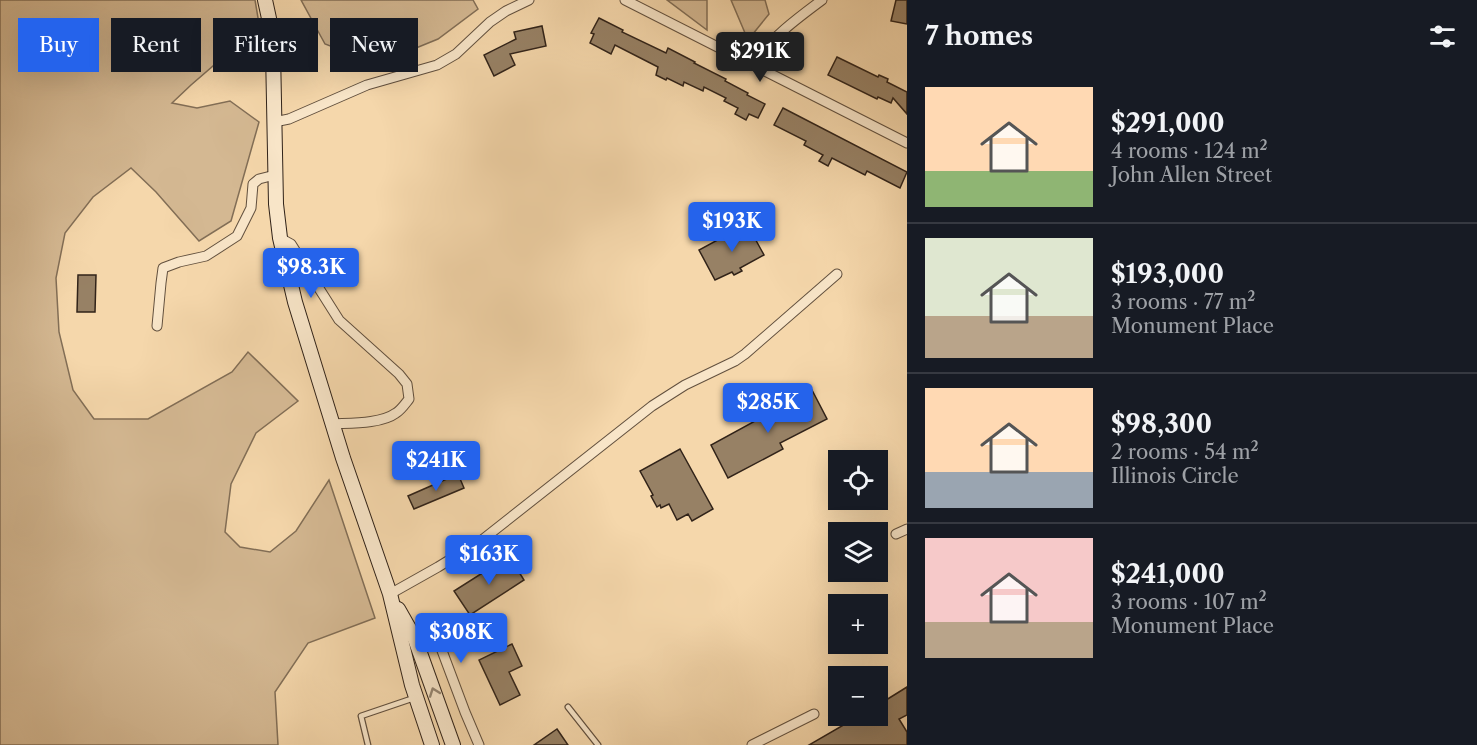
<!DOCTYPE html>
<html lang="en">
<head>
<meta charset="utf-8">
<style>
	body { margin:0; font-family:"Libre Caslon Text",serif; background:#20242c; color:#f1f3f6; height:100vh; display:flex; flex-direction:column; font-size:22px; white-space:nowrap }
	* { box-sizing:border-box; margin:0 }
	p { font-size:20px; color:#9ea1a6 }
	.icon { flex:none; width:33px; height:33px; fill:none; stroke:currentColor; stroke-width:2; stroke-linecap:round; stroke-linejoin:round }
	.map { position:relative; flex:1; overflow:hidden }
	.drawer { display:flex; flex-direction:column; background:#171b24; width:570px }
	.drawer>* { flex:none }
	.top-card { position:absolute; left:18px; top:18px; width:570px; height:54px; display:flex; gap:12px }
	.fabs { position:absolute; left:828px; top:450px; display:grid; gap:12px }
	.fabs a { display:grid; place-items:center; width:60px; height:60px; border-radius:0px; background:#171b24; box-shadow:0 6px 24px #0002; font-size:30px }
	.price { position:absolute; translate:-50% -51px; padding:0 14px; border-radius:6px; background:#2563eb; color:#fff; font-size:20px; line-height:39px; filter:drop-shadow(0 2px 3px #0008) }
	.price::after { content:''; position:absolute; left:50%; top:36px; width:18px; height:14px; margin-left:-9px; background:inherit; clip-path:polygon(0 0,100% 0,50% 100%) }
	.price.on { background:#222; color:#fff }
	ul { padding:0; list-style:none }
	li { display:flex; align-items:center; gap:18px; height:150px; padding:0 18px }
	li+li { border-top:2px solid #363941 }
	li span { display:grid; place-items:center; flex:none; width:168px; height:120px; border-radius:0px; color:#555 }
	li>.icon { margin-inline-start:auto }
	span .icon { width:72px; height:72px; fill:#fffc; stroke-width:1 }
	li b { font-size:26px }
	h2 { display:flex; justify-content:space-between; align-items:center; height:72px; padding:0 18px; font-size:26px }
	.chip { padding:0 21px; border-radius:0px; background:#171b24; box-shadow:0 6px 24px #0002; font-size:21px; line-height:54px }
	.chip.on { background:#2563eb; color:#fff }
	main { display:flex; flex:1; min-height:0 }
	.map>svg:first-child { display:block }
</style>
</head>
<body>
<main>
<div class="map">
<svg width="907" height="745" viewBox="0 0 907 745">
	<rect width="100%" height="100%" fill="#f5d7ab"/>
	<filter id="stains"><feTurbulence type="fractalNoise" baseFrequency=".00333" numOctaves="4"/><feColorMatrix values="0 0 0 0 .2 0 0 0 0 .09 0 0 0 0 .02 0 0 0 .5 -.17"/></filter>
	<radialGradient id="worn" r=".72"><stop offset=".6" stop-color="#630" stop-opacity="0"/><stop offset="1" stop-color="#630" stop-opacity=".3"/></radialGradient>
	<g fill="#d4b892" stroke="#826e56" stroke-width="1.5">
		<polygon points="0,0 255,0 263,47 220,60 191,85 172,103 197,108 230,101 259,122 231,221 199,241 156,192 131,168 93,197 65,233 56,278 59,332 73,390 94,419 148,419 232,372 248,352 298,401 256,433 231,484 225,532 240,547 270,552 296,531 329,480 375,618 308,643 275,692 278,745 0,745"/>
		<polygon points="301,0 473,0 478,9 438,39 377,64 325,44"/>
		<polygon points="667,0 707,0 707,30"/>
		<polygon points="731,0 765,0 769,14 748,40"/>
	</g>
	<g fill="#978165" stroke="#312319" stroke-width="1.5">
		<polygon points="896,0 907,0 907,24 891,21"/>
		<polygon points="599,18 623,30 622,32 666,53 668,48 695,62 694,63 726,79 725,81 748,93 747,95 765,104 758,118 749,114 746,120 735,114 738,108 724,101 726,98 704,87 703,91 684,82 683,86 667,78 666,80 656,75 658,67 615,45 611,54 590,43 594,34 591,33"/>
		<polygon points="542,26 546,46 510,54 515,65 494,76 484,55 516,39 514,32"/>
		<polygon points="837,57 878,77 879,75 888,79 887,82 907,92 907,114 893,98 891,103 878,97 877,99 828,75"/>
		<polygon points="783,108 907,172 900,188 867,171 865,175 832,158 828,166 819,161 823,155 804,145 806,141 774,125"/>
		<polygon points="747,224 764,255 740,268 742,271 734,275 732,272 715,280 699,250"/>
		<polygon points="78,275 96,275 95,312 77,312"/>
		<polygon points="812,390 827,419 780,443 783,449 728,478 711,445"/>
		<polygon points="680,449 713,509 692,521 688,514 677,520 669,504 661,508 660,505 657,507 651,496 653,495 640,471"/>
		<polygon points="458,474 464,488 414,509 408,496"/>
		<polygon points="509,556 524,580 470,615 454,591"/>
		<polygon points="512,644 522,666 509,672 520,695 500,705 479,660"/>
		<polygon points="907,687 907,715 899,719 907,732 907,745 809,745 859,716 878,716 878,705"/>
		<polygon points="557,729 568,745 534,745"/>
	</g>
	<g fill="none" stroke-linecap="round" stroke-linejoin="round">
		<g stroke="#62503e" stroke-width="7">
			<g id="lane">
				<polyline points="568,707 598,745"/>
				<polyline points="368,745 361,716 414,698"/>
			</g>
		</g>
		<g stroke="#62503e" stroke-width="11">
			<g id="street">
				<polyline points="625,0 907,143"/>
				<path d="M753,64C768,40 799,17 822,0"/>
				<polyline points="274,122 289,119 367,85 437,65 456,54 490,22 506,11 529,0"/>
				<path d="M280,238L291,244L339,320L399,374L407,384L409,399C405,404 401,410 396,413C381,424 350,423 333,424"/>
				<polyline points="157,326 161,283 163,268 179,262 206,256 237,236 251,208 253,184 259,179 275,175"/>
				<polyline points="896,534 907,529"/>
				<polyline points="390,594 438,567 482,540 652,406 685,385 735,361 745,354 837,274"/>
				<polyline points="415,639 435,632 465,712 479,745"/>
				<polyline points="752,745 814,714"/>
			</g>
		</g>
		<g stroke="#312319" stroke-width="16">
			<g id="secondary">
				<polyline points="265,0 270,23 273,51 276,204 280,238 295,302 343,458 390,594 412,685 432,745"/>
				<polyline points="398,609 415,639 453,745"/>
			</g>
		</g>
		<use href="#lane" stroke="#f8e5c8" stroke-width="4.5"/>
		<use href="#street" stroke="#f8e5c8" stroke-width="9"/>
		<use href="#secondary" stroke="#f8e5c8" stroke-width="14"/>
	</g>
	<defs><path id="oneway-chevron" d="M-2-3.5L2.5 0L-2 3.5" fill="none" stroke-width="1.6" stroke-linecap="round" stroke-linejoin="round" transform="scale(1.5)"/></defs>
	<use stroke="#948470" href="#oneway-chevron" transform="translate(434 692) rotate(-110)"/>
	<rect width="100%" height="100%" filter="url(#stains)"/>
	<rect width="100%" height="100%" fill="url(#worn)"/>
</svg>
<div class="fabs">
<a><svg class="icon" aria-label="locate" viewBox="0 0 24 24"><circle cx="12" cy="12" r="6"/><path d="M12 2v4M12 18v4M2 12h4M18 12h4"/></svg></a>
<a><svg class="icon" aria-label="layers" viewBox="0 0 24 24"><path d="M12 4l9 5-9 5-9-5zM3 14l9 5 9-5"/></svg></a>
<a>+</a>
<a>−</a>
</div>
<b class="price on" style="left:760px;top:83px">$291K</b>
<b class="price" style="left:732px;top:253px">$193K</b>
<b class="price" style="left:311px;top:299px">$98.3K</b>
<b class="price" style="left:768px;top:434px">$285K</b>
<b class="price" style="left:436px;top:492px">$241K</b>
<b class="price" style="left:489px;top:586px">$163K</b>
<b class="price" style="left:461px;top:664px">$308K</b>
<div class="top-card">
<a class="chip on">Buy</a>
<a class="chip">Rent</a>
<a class="chip">Filters</a>
<a class="chip">New</a>
</div>
</div>
<section class="drawer">
<h2>7 homes<svg class="icon" aria-label="filters" viewBox="0 0 24 24"><path d="M4 7h16M4 17h16"/><circle cx="9" cy="7" r="2"/><circle cx="15" cy="17" r="2"/></svg></h2>
<ul>
<li><span style="background:linear-gradient(#ffd9b3 70%,#8fb573 0)"><svg class="icon" aria-label="home" viewBox="0 0 24 24"><path d="M3 11l9-7 9 7M6 9v11h12V9"/></svg></span><div><b>$291,000</b><p>4 rooms · 124 m²</p><p>John Allen Street</p></div></li>
<li><span style="background:linear-gradient(#dfe7d0 65%,#b9a48a 0)"><svg class="icon" aria-label="home" viewBox="0 0 24 24"><path d="M3 11l9-7 9 7M6 9v11h12V9"/></svg></span><div><b>$193,000</b><p>3 rooms · 77 m²</p><p>Monument Place</p></div></li>
<li><span style="background:linear-gradient(#ffd9b3 70%,#9aa5b1 0)"><svg class="icon" aria-label="home" viewBox="0 0 24 24"><path d="M3 11l9-7 9 7M6 9v11h12V9"/></svg></span><div><b>$98,300</b><p>2 rooms · 54 m²</p><p>Illinois Circle</p></div></li>
<li><span style="background:linear-gradient(#f6c9c9 70%,#b9a48a 0)"><svg class="icon" aria-label="home" viewBox="0 0 24 24"><path d="M3 11l9-7 9 7M6 9v11h12V9"/></svg></span><div><b>$241,000</b><p>3 rooms · 107 m²</p><p>Monument Place</p></div></li>
</ul>
</section>
</main>
</body>
</html>
